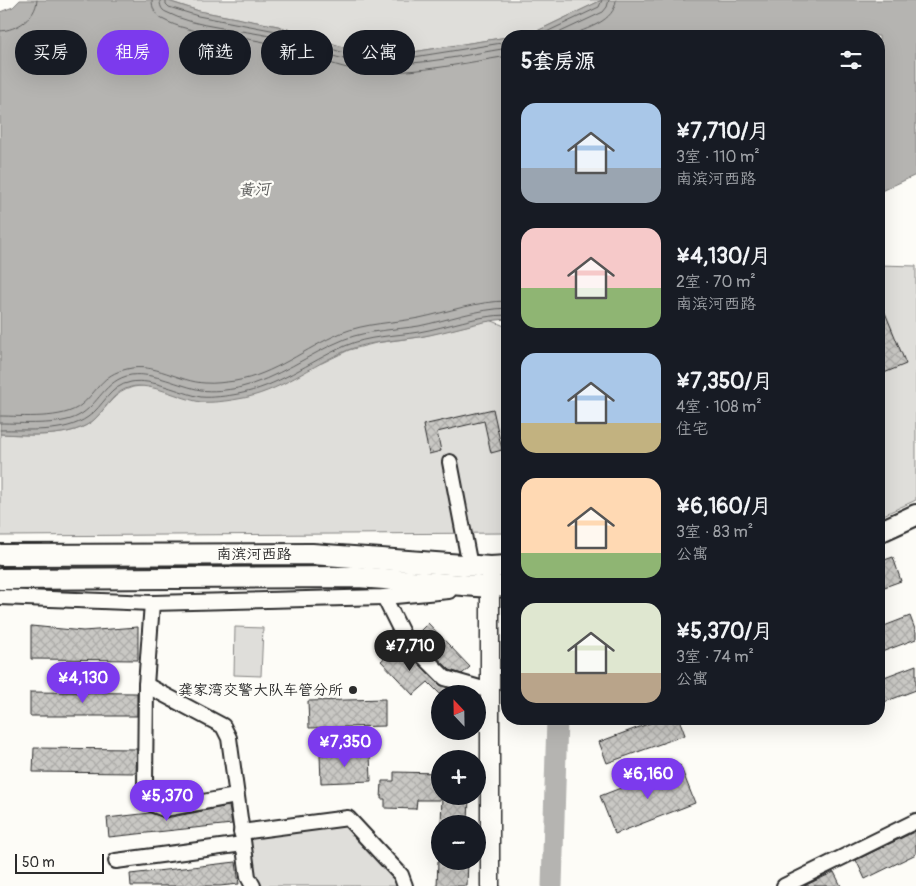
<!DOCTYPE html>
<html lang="zh">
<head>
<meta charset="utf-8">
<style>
	body { margin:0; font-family:Pangolin,"LXGW WenKai TC",sans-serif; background:#20242c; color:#f1f3f6; height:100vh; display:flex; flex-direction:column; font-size:19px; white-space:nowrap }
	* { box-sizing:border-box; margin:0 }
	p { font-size:16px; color:#9ea1a6 }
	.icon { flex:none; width:28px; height:28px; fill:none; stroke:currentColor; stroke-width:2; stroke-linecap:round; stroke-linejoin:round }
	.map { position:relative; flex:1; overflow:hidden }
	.details { position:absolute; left:501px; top:30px; width:384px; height:695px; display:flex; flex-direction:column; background:#171b24; border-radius:20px; box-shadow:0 5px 20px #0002 }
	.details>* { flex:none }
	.hud { position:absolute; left:15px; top:30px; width:411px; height:45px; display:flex; gap:10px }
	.needle { width:32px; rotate:338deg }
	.buttons { position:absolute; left:431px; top:685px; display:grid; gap:10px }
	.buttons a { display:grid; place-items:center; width:55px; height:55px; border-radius:50%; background:#171b24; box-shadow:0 5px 20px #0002; font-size:25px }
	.scale { position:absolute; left:15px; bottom:12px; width:89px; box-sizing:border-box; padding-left:5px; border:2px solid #2b2b2b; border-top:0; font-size:14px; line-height:18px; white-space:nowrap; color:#2b2b2b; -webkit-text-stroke:4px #fdfcf7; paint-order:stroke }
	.price { position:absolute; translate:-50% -42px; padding:0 11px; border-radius:18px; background:#7c3aed; color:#fff; font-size:16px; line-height:32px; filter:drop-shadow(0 1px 2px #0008) }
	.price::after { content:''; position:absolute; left:50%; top:30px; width:15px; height:11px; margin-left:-8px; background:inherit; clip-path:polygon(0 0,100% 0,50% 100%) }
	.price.current { background:#222; color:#fff }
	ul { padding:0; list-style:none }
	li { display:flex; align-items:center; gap:15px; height:125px; padding:0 20px }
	li span { display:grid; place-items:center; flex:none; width:140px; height:100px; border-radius:15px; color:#555 }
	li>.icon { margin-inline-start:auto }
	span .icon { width:60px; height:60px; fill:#fffc; stroke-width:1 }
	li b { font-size:21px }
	h2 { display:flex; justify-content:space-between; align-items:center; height:60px; padding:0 20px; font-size:21px }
	.chip { padding:0 18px; border-radius:22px; background:#171b24; box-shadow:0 5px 20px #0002; font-size:18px; line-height:45px }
	.chip.current { background:#7c3aed; color:#fff }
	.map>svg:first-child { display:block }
</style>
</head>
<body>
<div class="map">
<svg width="916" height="886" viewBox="0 0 916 886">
	<defs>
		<pattern id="building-cross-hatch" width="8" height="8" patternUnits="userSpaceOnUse" patternTransform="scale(1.25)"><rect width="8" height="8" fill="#c9c8c4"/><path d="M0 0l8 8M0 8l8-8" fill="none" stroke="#adaca9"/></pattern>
	</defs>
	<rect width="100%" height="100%" fill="#fdfcf7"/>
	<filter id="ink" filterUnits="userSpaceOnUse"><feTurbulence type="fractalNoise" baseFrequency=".02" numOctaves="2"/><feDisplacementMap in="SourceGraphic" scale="10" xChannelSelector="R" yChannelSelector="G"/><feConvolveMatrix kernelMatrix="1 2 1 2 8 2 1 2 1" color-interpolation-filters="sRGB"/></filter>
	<g filter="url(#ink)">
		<g fill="#dfdeda" stroke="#858482">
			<polygon points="165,0 602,0 533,33 413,52 375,53 346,48 278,26 199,11"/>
			<polygon points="879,265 916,266 916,500 879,517"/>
			<path d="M490,320L507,327V533L0,536V434C27,435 74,439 95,419C109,405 113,393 133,387L322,363L349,350L376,343L420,337Z"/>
			<polygon points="235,627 263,628 261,676 234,675"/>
			<polygon points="343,823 396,880 398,886 261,886 253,877 251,836"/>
		</g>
		<g fill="#b5b4b1" stroke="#7e7d7b">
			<path d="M20,0H165L199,11L278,26L346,48L375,53L413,52L507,37V319C477,321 449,332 419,337C395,341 371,341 348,350C311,365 279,393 238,399C227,401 212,403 201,402C180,399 151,382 131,387C114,391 107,407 95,419C74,439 27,435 0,434V12L13,7Z"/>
			<polygon points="602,0 916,0 916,175 879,192 879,36 512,36 533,33"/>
		</g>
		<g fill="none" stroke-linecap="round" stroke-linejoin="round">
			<g stroke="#626261" stroke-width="1">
				<path d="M152,0C152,8 155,15 162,19C193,36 239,35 273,44C307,53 340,71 376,72C420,73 464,63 508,56"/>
				<path d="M160,0C160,5 161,10 166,12C196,28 241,29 274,37C308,45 340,63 376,64C420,66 464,55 508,48"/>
				<polyline points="166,0 166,4 169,7 198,16 276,31 344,53 375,58 414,57 508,42"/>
				<path d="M0,31C17,30 36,18 37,0"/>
				<polyline points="538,36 599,7 602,0"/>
				<polyline points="552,36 603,12 607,7 609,0"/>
				<path d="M570,36C586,28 615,22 616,0"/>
				<path d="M0,416C21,416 64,420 81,405C99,390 101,375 127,369C154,362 179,382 205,383C214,384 226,382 235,381C274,375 305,348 341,333C366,323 393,323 419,318C448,312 477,301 508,301"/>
				<path d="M0,423C21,423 60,426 78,416C99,405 104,380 131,375C154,372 179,386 201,390C211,392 228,390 238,388C278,379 308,354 345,339C369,330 394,330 419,326C448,320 477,309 508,308"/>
				<path d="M0,430C28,429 64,434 88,417C104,406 109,386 131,382C152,378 180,393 201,397C211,398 228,396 238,394C277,387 309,362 345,346C368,336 394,336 419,332C448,327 477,315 508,315"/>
			</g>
			<polyline stroke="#b5b4b1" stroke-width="21" points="552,886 557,719"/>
		</g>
		<g fill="url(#building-cross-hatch)" stroke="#2b2b2b">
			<polygon points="879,298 906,364 879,375"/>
			<polygon points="493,409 502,450 491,453 484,421 437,432 441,451 429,454 423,425"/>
			<polygon points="893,557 901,581 879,589 879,562"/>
			<polygon points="910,616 916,632 916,639 879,653 879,628"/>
			<polygon points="428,623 470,667 462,674 450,670 415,636"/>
			<polygon points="31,626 83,631 138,627 138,660 31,659"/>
			<polygon points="402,647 439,684 448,688 440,694 428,682 413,695 381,661 393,650 396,653"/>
			<polygon points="916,665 916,690 879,704 879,679"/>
			<polygon points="30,692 137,693 137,716 30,716"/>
			<polygon points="385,699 385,726 309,728 308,701"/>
			<polygon points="661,719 679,719 685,735 607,763 599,742"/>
			<polygon points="34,748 137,749 136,773 33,772"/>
			<polygon points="370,753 371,781 321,783 320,755"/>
			<polygon points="680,765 695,803 615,834 600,796"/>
			<polygon points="394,772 440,773 440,800 417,800 416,809 385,808 385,799 381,799 382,781 394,781"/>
			<polygon points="442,796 469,796 468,824 441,824"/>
			<polygon points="229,806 232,824 109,837 107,818 150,813 166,818"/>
			<polygon points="916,831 916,854 865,879 856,860"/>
			<polygon points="438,861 468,861 467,886 437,886"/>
			<polygon points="236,862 239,884 220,886 131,886 130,874"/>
			<polygon points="834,872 841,886 804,886"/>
		</g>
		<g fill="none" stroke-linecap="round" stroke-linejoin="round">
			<g stroke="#2b2b2b" stroke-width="18">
				<g id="minor">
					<polyline points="450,462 470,566"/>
					<polyline points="0,597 152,603 384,597 449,591"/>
					<polyline points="384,597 404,637 445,678 490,691"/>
					<polyline points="152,603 146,685 145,785 149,803 164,809 236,796"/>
					<polyline points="146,685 223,726 229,738 248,877 253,886"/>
					<polyline points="241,832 348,818 401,875 405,886"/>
					<polyline points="116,861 243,844"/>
					<polyline points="784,886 916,821"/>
				</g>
			</g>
			<g stroke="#2b2b2b" stroke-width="21">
				<polyline id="major" points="490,574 490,886"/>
			</g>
			<g stroke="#2b2b2b" stroke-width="24">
				<g id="highway">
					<polyline points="879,532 916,515"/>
					<polyline points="0,555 312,554 490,567 508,566"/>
					<polyline points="0,579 358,577 490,587 508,586"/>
				</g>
			</g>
			<use href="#minor" stroke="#fdfcf7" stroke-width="14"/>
			<use href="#major" stroke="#fdfcf7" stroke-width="18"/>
			<use href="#highway" stroke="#fdfcf7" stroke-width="20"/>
		</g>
	</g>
	<circle fill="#2b2b2b" stroke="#fdfcf7" stroke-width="2" cx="353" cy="690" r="5"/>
	<g text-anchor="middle" stroke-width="4.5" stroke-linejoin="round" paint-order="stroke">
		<g font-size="15" fill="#2b2b2b" stroke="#fdfcf7">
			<text x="254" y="559">南滨河西路</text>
		</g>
		<g font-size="15" fill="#2b2b2b" stroke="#fdfcf7" text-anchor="end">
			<text x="343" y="695">龚家湾交警大队车管分所</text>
		</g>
		<g font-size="16" font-style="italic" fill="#5b5b5a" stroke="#fdfcf7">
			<text transform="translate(254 189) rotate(-4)" y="6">黄河</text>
		</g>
	</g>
</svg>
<div class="buttons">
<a><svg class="needle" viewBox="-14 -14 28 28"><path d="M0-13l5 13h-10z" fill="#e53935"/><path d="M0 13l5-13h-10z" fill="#9ea1a6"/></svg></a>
<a>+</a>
<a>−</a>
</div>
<div class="scale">50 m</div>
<b class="price current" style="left:410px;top:672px">¥7,710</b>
<b class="price" style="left:83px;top:704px">¥4,130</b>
<b class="price" style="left:345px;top:768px">¥7,350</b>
<b class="price" style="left:648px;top:800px">¥6,160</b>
<b class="price" style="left:167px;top:822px">¥5,370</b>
<div class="hud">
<a class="chip">买房</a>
<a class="chip current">租房</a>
<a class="chip">筛选</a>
<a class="chip">新上</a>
<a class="chip">公寓</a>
</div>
<section class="details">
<h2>5套房源<svg class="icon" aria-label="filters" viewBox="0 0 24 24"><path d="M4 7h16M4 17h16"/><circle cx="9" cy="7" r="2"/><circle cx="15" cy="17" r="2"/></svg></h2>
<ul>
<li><span style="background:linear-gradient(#a9c7e8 65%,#9aa5b1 0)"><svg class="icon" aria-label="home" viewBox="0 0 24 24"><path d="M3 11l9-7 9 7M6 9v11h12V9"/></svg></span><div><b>¥7,710/月</b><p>3室 · 110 m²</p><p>南滨河西路</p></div></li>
<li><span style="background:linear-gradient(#f6c9c9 60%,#8fb573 0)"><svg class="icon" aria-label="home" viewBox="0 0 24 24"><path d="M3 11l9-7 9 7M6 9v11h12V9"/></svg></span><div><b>¥4,130/月</b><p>2室 · 70 m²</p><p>南滨河西路</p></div></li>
<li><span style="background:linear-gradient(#a9c7e8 70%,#c2b280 0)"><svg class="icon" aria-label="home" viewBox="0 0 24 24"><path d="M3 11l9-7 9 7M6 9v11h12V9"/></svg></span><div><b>¥7,350/月</b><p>4室 · 108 m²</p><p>住宅</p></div></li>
<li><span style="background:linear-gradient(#ffd9b3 75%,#8fb573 0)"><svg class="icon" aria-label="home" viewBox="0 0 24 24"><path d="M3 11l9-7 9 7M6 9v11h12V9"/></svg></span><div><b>¥6,160/月</b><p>3室 · 83 m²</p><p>公寓</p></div></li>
<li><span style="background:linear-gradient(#dfe7d0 70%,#b9a48a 0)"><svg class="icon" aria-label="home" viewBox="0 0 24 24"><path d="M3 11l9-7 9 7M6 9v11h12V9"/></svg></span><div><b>¥5,370/月</b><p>3室 · 74 m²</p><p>公寓</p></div></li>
</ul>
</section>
</div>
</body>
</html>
